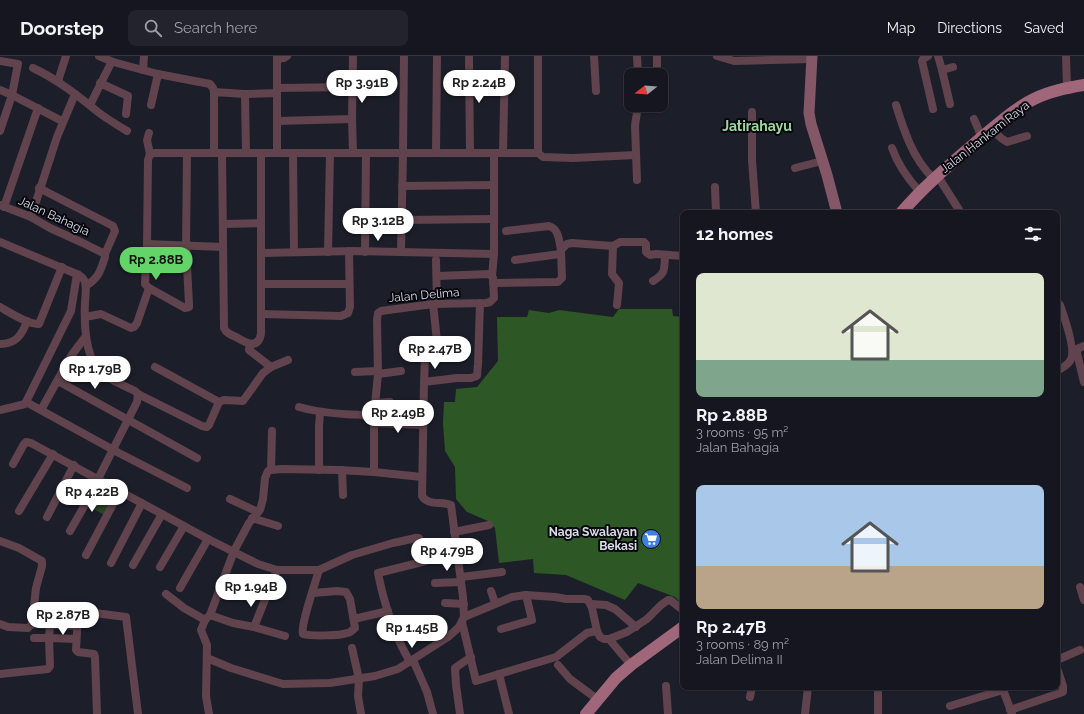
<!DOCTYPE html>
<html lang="en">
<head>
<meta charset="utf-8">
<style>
	body { margin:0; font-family:Raleway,sans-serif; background:#22232d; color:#f1f3f6; height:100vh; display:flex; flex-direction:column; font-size:15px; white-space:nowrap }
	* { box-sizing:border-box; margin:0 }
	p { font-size:13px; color:#9d9fa5 }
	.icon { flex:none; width:22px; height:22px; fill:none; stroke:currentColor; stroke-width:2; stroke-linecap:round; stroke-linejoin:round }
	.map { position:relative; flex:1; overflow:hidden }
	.details { position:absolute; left:680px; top:154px; width:380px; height:480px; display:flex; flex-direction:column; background:#151620; border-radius:8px; box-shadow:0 1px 3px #0004,0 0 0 1px #34353e }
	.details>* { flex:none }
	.needle { width:26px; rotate:253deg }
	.buttons { position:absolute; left:624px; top:12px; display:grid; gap:8px }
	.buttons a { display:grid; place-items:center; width:44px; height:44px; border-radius:8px; background:#151620; box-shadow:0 1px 3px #0004,0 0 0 1px #34353e; font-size:20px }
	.price { position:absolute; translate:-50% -34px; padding:0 9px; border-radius:14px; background:#fff; color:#222; font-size:13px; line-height:26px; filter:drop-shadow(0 1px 2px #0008) }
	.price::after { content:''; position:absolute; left:50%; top:24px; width:12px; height:9px; margin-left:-6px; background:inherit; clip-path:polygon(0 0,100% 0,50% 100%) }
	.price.on { background:#63d468; color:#111 }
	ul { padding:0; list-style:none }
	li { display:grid; align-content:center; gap:8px; height:212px; padding:0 16px }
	li span { display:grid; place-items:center; height:124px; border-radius:8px; color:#555 }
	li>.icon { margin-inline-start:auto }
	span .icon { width:72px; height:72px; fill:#fffc; stroke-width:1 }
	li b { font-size:17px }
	h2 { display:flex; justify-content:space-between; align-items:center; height:48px; padding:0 16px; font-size:17px }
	header { display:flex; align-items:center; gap:24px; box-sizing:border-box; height:56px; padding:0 20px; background:#151620; border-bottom:1px solid #34353e }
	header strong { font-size:19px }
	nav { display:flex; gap:22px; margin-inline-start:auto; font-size:14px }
	.search { width:280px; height:36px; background:#22232d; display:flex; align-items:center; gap:10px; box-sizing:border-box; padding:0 14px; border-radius:8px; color:#9d9fa5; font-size:15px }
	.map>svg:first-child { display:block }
</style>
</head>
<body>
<header>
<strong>Doorstep</strong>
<div class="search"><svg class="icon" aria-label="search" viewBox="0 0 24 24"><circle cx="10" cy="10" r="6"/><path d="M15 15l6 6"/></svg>Search here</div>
<nav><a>Map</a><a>Directions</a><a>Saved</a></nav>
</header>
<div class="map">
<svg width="1084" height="658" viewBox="0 0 1084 658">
	<rect width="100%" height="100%" fill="#1c1e2a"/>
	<polygon fill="#294324" points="102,429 116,437 104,459 90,451"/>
	<polygon fill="#2d5725" points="619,253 672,253 673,260 682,261 683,549 675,541 638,527 625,544 566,519 534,517 533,503 499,507 495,472 488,465 467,456 456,443 455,411 445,395 443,367 444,346 455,346 456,333 477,331 498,305 497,261 527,261 529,254 549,257 559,254 613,261"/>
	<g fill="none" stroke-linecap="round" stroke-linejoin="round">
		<g stroke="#60434c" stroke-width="8">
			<polyline points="99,0 113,6"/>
			<polyline points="353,0 352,63 353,97"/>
			<polyline points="469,0 470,97"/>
			<polyline points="594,0 596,35"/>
			<polyline points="637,0 638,19"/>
			<polyline points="717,0 734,5 812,3"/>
			<polyline points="928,0 923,3 922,5 933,53"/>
			<polyline points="938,0 942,14 953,11"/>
			<polyline points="1066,0 1067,32"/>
			<polyline points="277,3 284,2 287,0"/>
			<polyline points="0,5 18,8 12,39 0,75"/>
			<path d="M33,12C57,23 78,40 98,56C107,63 117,69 127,75"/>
			<polyline points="143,14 144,0"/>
			<polyline points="942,14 950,48"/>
			<polyline points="657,19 657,0"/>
			<polyline points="58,25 66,0"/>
			<polyline points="100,27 128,40 126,58"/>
			<polyline points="277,32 352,31"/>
			<polyline points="0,34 12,39 60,64"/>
			<polyline points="245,38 246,97"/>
			<polyline points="90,49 111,7 113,6 158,18 210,28 213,32 214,36"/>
			<polyline points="151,49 158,18"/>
			<path d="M896,49C904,75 913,103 933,122"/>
			<polyline points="752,56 752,104 756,157"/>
			<polyline points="974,63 982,82"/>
			<polyline points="277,65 352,63"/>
			<polyline points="992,73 1001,82 1007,86 1027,80"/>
			<polyline points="149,77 147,84 150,98"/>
			<path d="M892,92C898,109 908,123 920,136"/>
			<polyline points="187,97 186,190 189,248 189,251 185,252 149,232 145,228 147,188 148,104 150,98 154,97 538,97 538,0"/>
			<polyline points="214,97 214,36 245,38 277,37"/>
			<path d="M222,97L224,272C226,277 231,279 236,281C246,287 258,294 261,278V97"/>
			<polyline points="277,97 277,0"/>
			<polyline points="293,97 294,196"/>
			<polyline points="436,97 437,0"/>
			<polyline points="503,97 505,0"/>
			<polyline points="538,97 543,101 573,102 636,99"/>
			<polyline points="795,112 822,105"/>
			<polyline points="937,119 961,157"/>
			<polyline points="637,124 635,70 638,49"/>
			<polyline points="402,130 494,129"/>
			<polyline points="715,131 716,157"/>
			<polyline points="39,132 113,170 115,175 105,198"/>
			<path d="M0,149L31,161L50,172L83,187L105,198V201C100,216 99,221 86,230"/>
			<polyline points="4,151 38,52"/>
			<polyline points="31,161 57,81 75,38"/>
			<polyline points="401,164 494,163"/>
			<polyline points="223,168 261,167"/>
			<path d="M506,175L549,170C559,173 559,185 561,194"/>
			<path d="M0,186L79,219C82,221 84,223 85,226C87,233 85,241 85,247C84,266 85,298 98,313C107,323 123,329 135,335L138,338L202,370L207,371L209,369L219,346L224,344L243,345L263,317L271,311L288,304"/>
			<polyline points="147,188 223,191"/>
			<polyline points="613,190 612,218 619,227 617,249"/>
			<polyline points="328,196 330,97"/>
			<polyline points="365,196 366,97"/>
			<polyline points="401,196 403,97 404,0"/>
			<polyline points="262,197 354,195 494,198"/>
			<polyline points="436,204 437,248"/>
			<polyline points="515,204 560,198"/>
			<polyline points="492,220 494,198 494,97"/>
			<path d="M653,225C666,217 664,214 665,200"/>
			<polyline points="493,227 558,226 562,222 561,194 567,188 572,187 613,190 620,186 644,186 646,188 646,196 650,199 656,198 683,200"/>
			<polyline points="261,228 349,228"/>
			<path d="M1057,246L1060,249C1064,260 1077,296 1070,305C1067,310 1061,312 1057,315"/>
			<polyline points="433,248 438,294"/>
			<path d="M0,251C9,256 29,269 39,268L62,211"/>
			<polyline points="261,258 341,260 348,257 350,251 349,195"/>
			<polyline points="85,261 101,258 131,272 134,271 137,267 149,232"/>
			<path d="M0,288C16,288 22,279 27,265"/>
			<polyline points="251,289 249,293 249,294 271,311"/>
			<polyline points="1084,290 1077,293 1077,297 1084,326"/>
			<polyline points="155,311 219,346"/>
			<polyline points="355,316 377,315"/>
			<polyline points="378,318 401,315"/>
			<polyline points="58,325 197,402"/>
			<polyline points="424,326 425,302"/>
			<polyline points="26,346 119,397 187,432"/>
			<polyline points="375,347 390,346"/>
			<path d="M299,351C324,358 348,359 374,359"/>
			<polyline points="0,354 25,348 71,255 77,218"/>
			<polyline points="41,354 71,300 86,280"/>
			<polyline points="374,367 423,369"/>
			<path d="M13,408L24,388L26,386L31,387L208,483L258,508L277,514H319L352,499L393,487L416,482H419L427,503L426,505L378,517C384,548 395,580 410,606"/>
			<polyline points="271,414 272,375"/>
			<polyline points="319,414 319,370 320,357"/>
			<polyline points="342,414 343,439"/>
			<polyline points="374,416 374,359 378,318 377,264 378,257 381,255 433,248 486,247 490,246 494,242 493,222 490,218 437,220"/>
			<polyline points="98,423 137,346 138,338"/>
			<polyline points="230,443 258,456"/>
			<polyline points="19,455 53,398"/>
			<polyline points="47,461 74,409"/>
			<polyline points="252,462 278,470"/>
			<polyline points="70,475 99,424"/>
			<polyline points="454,476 489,469"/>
			<polyline points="0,485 19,492 42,505 42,510 36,532 32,568"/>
			<polyline points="86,499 120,435"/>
			<polyline points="111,507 142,447"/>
			<polyline points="133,509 162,458"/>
			<polyline points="160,511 184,470"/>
			<polyline points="461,521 502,516"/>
			<polyline points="435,527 461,526"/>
			<polyline points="1080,531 1084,544"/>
			<polyline points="180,532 208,483"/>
			<polyline points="491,535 495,547"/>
			<path d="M313,537L337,535L346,536L350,543L355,572C352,574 351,577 347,577C340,580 310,580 303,578C300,570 316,525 319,514"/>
			<polyline points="166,538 184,552 205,564"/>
			<polyline points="445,547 464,548"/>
			<polyline points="591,548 606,549 615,553 636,571"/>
			<polyline points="79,555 126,561 138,658"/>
			<polyline points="78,558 76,594 78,596 94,598 95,601 97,658"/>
			<polyline points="210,559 233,567 254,571 277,514"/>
			<path d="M464,561L463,541L451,449C441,445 428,450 422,440L424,326L457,322H471L477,320L478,308L480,247"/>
			<polyline points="354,563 388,555"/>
			<polyline points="462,566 476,625 556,601 587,577 597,575"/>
			<polyline points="0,568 8,571 28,572 32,568 77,570"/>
			<polyline points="50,569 49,582 76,583"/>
			<polyline points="254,571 285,580"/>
			<polyline points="501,573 532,564 526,539"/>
			<polyline points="609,583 631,609"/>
			<polyline points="352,592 359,623 358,640 361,658"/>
			<polyline points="207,602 231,612 283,628 330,627 375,620 398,613 448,581 459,571 464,561 512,541 526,539 555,541 566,543 584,543 588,544 592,552 597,575 600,581 604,583 609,583 627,576 647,563 661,549 668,544 670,544 683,554"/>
			<polyline points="413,604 427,636 433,658"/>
			<polyline points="1057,604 1080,594"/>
			<polyline points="558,609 570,623 597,643"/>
			<polyline points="0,618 48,613 50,610 49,582 34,582"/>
			<polyline points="499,618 509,658"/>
			<polyline points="666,630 668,658"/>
			<polyline points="1002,631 1012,658"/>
			<polyline points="750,641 752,631"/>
			<polyline points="950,650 1003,634"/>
			<polyline points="1010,654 1063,636 1063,630 1057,612"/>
			<polyline points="209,658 206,640 207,589 201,574 205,564 210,559 234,495 249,467 260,454 263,443 265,422 268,415 271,414 282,413 338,414 374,416 422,421"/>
			<polyline points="460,658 456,629 455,612 471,601"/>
			<polyline points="805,658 808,631"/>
			<polyline points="878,658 878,631"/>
		</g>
		<polyline stroke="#845766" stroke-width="11" points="812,0 809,57 811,68 827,119 837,157"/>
		<g stroke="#a0667a" stroke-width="12">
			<path d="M901,157C926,128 953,106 982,81C998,68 1015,52 1034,43C1050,35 1067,32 1084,29"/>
			<polyline points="586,658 616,622 631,609 683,571"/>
		</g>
	</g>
	<defs>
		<g id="supermarket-disc" transform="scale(1)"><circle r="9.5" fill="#3f7fe0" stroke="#07080e"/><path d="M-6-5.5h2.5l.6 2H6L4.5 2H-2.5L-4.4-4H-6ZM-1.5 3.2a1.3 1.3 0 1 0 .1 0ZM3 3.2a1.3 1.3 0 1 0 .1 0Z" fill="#fff"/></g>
	</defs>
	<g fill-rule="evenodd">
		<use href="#supermarket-disc" x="651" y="483"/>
	</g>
	<g text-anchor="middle" stroke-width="4" stroke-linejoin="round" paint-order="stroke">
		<g font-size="12" fill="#dcdde6" stroke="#07080e">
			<text transform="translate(985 81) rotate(-38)" y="4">Jalan Hankam Raya</text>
			<text transform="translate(54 160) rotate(25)" y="4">Jalan Bahagia</text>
			<text transform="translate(424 239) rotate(-5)" y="4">Jalan Delima</text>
		</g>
		<g font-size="12" font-weight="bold" fill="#dcdde6" stroke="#07080e" text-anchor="end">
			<text x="637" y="480">Naga Swalayan<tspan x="637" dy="14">Bekasi</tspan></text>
		</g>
		<g font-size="14" font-weight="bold" fill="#9ed89d" stroke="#07080e">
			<text x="757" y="75">Jatirahayu</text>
		</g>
	</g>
</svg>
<div class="buttons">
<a><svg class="needle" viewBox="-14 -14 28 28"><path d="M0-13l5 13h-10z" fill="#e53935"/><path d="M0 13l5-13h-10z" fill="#9d9fa5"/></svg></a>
</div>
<b class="price" style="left:362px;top:48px">Rp 3.91B</b>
<b class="price" style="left:479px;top:48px">Rp 2.24B</b>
<b class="price" style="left:378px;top:186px">Rp 3.12B</b>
<b class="price on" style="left:156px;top:225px">Rp 2.88B</b>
<b class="price" style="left:435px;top:314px">Rp 2.47B</b>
<b class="price" style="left:95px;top:334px">Rp 1.79B</b>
<b class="price" style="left:398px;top:378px">Rp 2.49B</b>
<b class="price" style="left:92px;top:457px">Rp 4.22B</b>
<b class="price" style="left:447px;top:516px">Rp 4.79B</b>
<b class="price" style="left:251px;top:552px">Rp 1.94B</b>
<b class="price" style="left:63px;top:580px">Rp 2.87B</b>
<b class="price" style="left:412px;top:593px">Rp 1.45B</b>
<section class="details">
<h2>12 homes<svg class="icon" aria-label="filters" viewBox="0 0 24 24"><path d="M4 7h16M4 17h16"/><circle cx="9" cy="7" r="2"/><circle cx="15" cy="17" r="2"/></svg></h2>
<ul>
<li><span style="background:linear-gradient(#dfe7d0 70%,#7fa58c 0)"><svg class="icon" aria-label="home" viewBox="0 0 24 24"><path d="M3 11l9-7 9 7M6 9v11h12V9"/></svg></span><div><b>Rp 2.88B</b><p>3 rooms · 95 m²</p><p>Jalan Bahagia</p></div></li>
<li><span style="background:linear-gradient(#a9c7e8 65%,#b9a48a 0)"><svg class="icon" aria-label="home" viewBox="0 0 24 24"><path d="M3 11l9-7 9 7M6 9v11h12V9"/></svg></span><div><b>Rp 2.47B</b><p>3 rooms · 89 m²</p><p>Jalan Delima II</p></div></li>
</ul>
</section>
</div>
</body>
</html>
